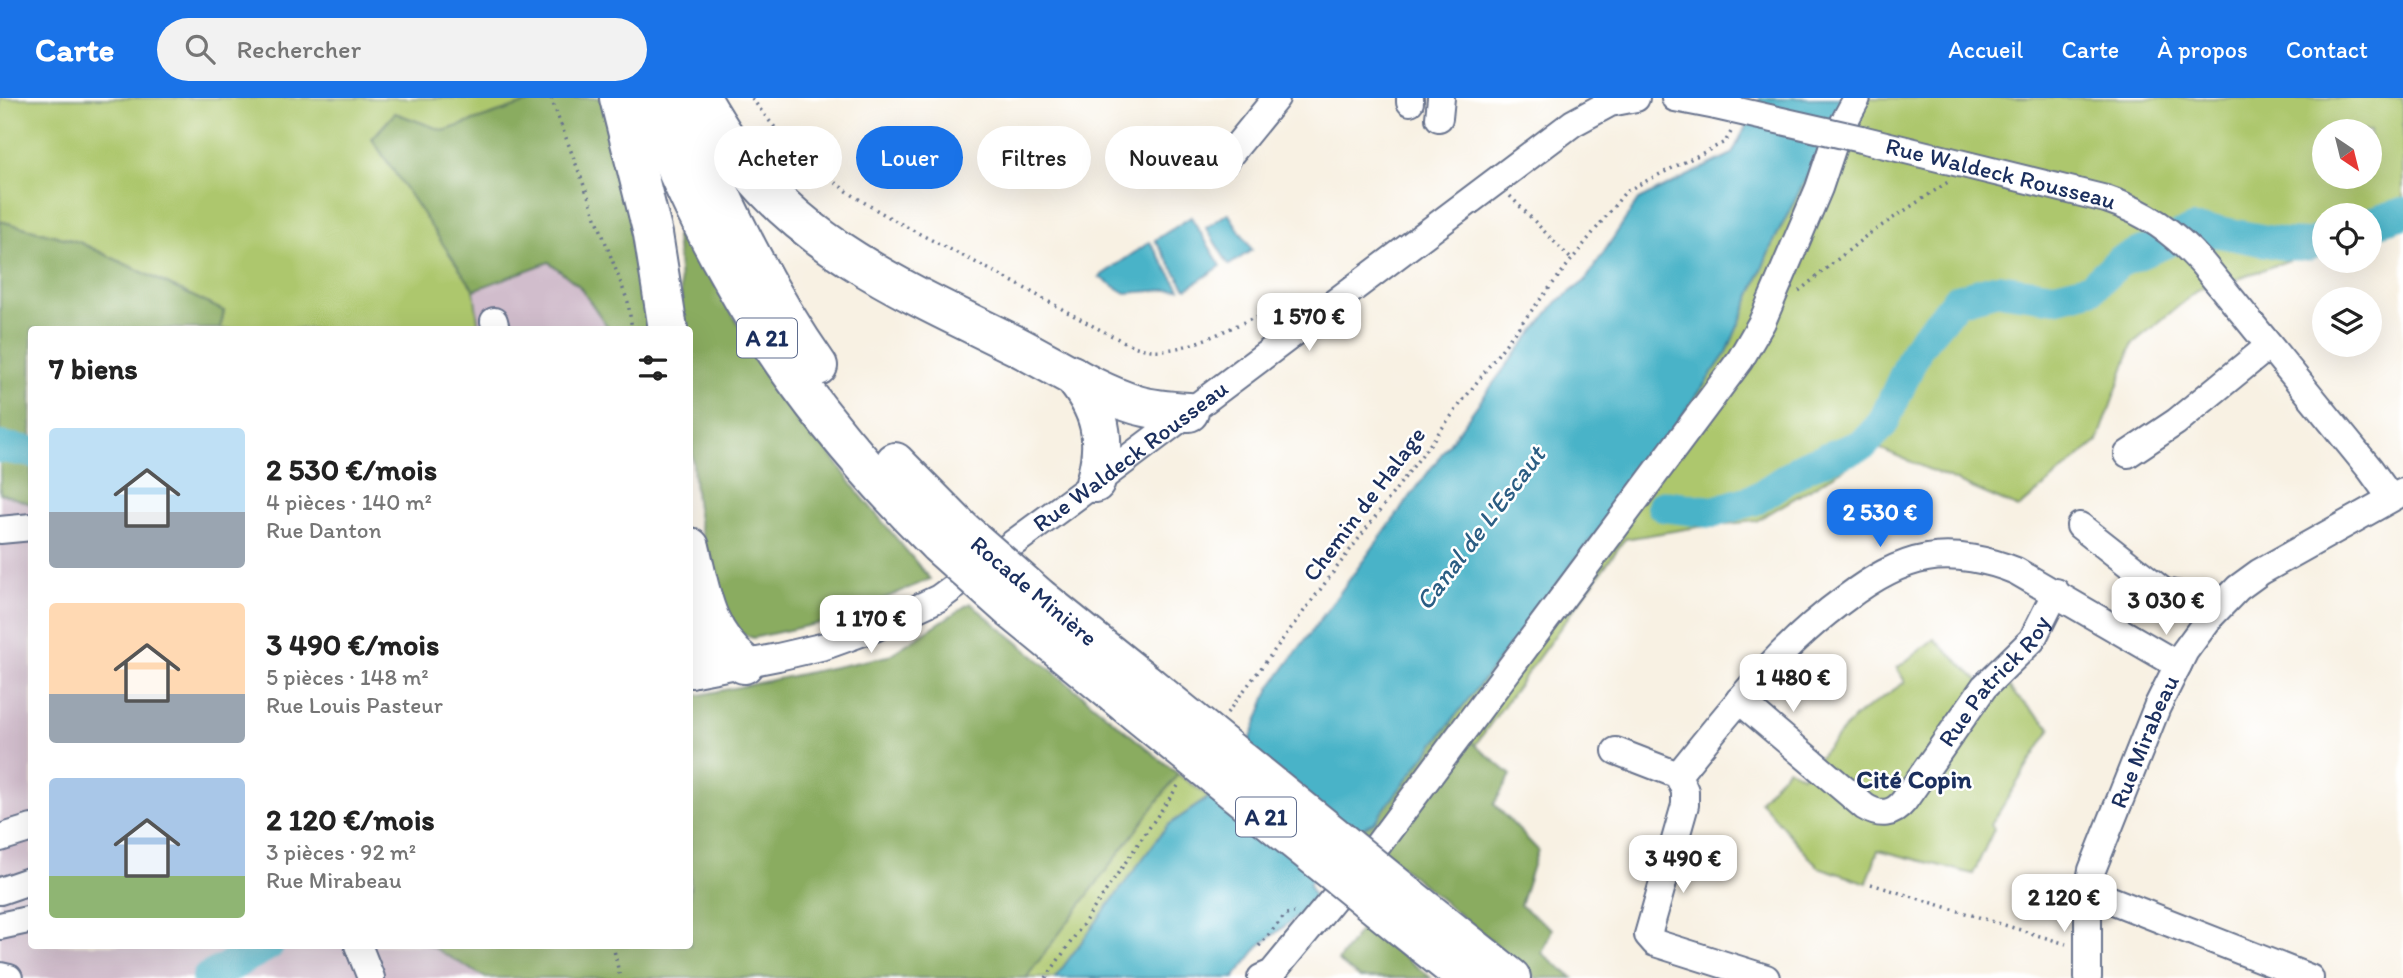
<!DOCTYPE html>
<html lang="fr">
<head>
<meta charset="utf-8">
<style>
	body { margin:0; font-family:Itim,sans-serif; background:#f2f2f2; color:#222; height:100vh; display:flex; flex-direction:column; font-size:26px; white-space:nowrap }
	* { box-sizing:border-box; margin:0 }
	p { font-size:23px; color:#767676 }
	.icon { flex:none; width:38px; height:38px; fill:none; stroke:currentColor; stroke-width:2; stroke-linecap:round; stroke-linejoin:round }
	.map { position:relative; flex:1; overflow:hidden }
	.panel { position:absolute; left:28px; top:228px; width:665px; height:623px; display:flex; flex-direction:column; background:#fff; border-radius:7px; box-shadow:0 7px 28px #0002 }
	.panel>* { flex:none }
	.guide { position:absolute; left:714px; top:28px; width:665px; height:63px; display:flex; gap:14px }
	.needle { width:46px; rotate:145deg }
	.buttons { position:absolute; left:2312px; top:21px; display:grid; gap:14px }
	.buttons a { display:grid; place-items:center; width:70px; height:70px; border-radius:50%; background:#fff; box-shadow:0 7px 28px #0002; font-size:35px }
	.price { position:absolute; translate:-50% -60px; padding:0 16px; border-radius:14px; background:#fff; color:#222; font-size:23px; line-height:46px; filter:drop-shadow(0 2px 4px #0008) }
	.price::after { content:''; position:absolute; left:50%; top:42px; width:21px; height:16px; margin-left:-10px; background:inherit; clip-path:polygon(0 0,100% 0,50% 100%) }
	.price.selected { background:#1a73e8; color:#fff }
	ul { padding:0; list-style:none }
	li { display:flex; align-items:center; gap:21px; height:175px; padding:0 21px }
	li span { display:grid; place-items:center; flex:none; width:196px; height:140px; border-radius:7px; color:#555 }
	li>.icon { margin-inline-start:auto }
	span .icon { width:84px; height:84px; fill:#fffc; stroke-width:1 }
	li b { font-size:30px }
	h2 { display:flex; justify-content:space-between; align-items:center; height:84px; padding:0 21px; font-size:30px }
	.pill { padding:0 24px; border-radius:32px; background:#fff; box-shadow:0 7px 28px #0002; font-size:24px; line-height:63px }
	.pill.selected { background:#1a73e8; color:#fff }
	header { display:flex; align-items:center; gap:42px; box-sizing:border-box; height:98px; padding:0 35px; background:#1a73e8; color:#fff }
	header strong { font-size:33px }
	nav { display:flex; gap:38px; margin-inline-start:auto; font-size:24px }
	.search { width:490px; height:63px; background:#f2f2f2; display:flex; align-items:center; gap:18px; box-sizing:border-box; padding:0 24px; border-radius:38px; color:#767676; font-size:26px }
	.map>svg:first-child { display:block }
</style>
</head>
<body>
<header>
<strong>Carte</strong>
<div class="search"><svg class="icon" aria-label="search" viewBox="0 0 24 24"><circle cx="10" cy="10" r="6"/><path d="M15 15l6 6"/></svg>Rechercher</div>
<nav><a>Accueil</a><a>Carte</a><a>À propos</a><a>Contact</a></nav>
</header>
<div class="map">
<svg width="2403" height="880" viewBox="0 0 2403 880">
	<rect width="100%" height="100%" fill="#fff"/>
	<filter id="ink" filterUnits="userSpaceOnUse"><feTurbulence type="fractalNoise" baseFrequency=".0143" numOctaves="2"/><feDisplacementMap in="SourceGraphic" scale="14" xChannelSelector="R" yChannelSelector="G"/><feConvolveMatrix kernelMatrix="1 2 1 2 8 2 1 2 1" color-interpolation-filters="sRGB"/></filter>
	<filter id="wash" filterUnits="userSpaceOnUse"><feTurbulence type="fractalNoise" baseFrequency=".00686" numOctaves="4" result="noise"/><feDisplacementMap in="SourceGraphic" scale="28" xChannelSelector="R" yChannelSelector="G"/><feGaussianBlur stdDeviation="1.57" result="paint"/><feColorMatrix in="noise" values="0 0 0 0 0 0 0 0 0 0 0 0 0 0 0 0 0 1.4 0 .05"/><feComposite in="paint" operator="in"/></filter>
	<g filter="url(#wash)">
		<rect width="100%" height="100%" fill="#f8f1e3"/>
		<g fill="#d1bdcc">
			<polygon points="549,164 579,188 609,231 479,231 474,192"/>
			<polygon points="0,395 31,406 32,847 429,847 486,880 0,880"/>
		</g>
		<g fill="#adc76d" stroke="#647b66" stroke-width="2" fill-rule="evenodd">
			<polygon points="0,0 542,0 444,33 395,15 372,40 474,192 479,231 220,231 224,213 79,144 0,123"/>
			<path d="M1847,0H2403V120L2370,132V117H2324V149L2227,185L2201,190L2133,245L2098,343L2019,410L1879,350L1756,423L1698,429L1625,441L1475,647L1449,625L1636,383L1727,254L1772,147ZM2324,33H2370V79H2324Z"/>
			<polygon points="1934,541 1994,597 2006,585 2017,599 2051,630 1991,727 1994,731 1973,776 1878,752 1867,785 1818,769 1760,703 1788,670 1802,678 1856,618 1905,584 1897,570"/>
			<polygon points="1178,676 1209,699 1167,728 1055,880 1026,880"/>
		</g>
		<g fill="#8aac60" stroke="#526e5f" stroke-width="2">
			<polygon points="542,0 601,0 630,104 650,231 609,231 579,188 549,164 474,192 372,41 395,15 444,33"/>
			<polygon points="0,123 79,144 224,213 220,231 32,231 31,406 0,395"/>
			<path d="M685,134L742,233L857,393L930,481L834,522L753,540L732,532C717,493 701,445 696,403C690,346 690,288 690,231H684L676,138Z"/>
			<polygon points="970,505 1178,676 1026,880 486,880 429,847 690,847 690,599 888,558"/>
			<polygon points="1449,625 1511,677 1494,706 1538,752 1520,807 1552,831 1542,855 1573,880 1536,880 1357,732 1374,724"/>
			<polygon points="1364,827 1431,880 1360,880 1338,863"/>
		</g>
		<g fill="#4ab3c8" stroke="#327193" stroke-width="2">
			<polygon points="1760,0 1847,0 1772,147 1727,254 1636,383 1374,724 1349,736 1309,786 1316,804 1259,848 1234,880 1055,880 1167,728 1210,699 1247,649 1270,590 1506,268 1557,204 1585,183 1638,102 1732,56"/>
			<polygon points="1228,115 1252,152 1229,167 1206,130"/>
			<polygon points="1191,119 1221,168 1188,190 1185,189 1155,142"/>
			<polygon points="1150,144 1180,191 1126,195 1099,179"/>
		</g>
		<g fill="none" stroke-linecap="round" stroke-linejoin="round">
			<g stroke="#4ab3c8" stroke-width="32">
				<polyline points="2370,126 2403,115"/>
				<polyline points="0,349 32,354"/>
				<polyline points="1663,408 1713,414 1756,401 1806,368 1864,346 1883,325 1918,248 1957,202 1998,191 2055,199 2091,190 2119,164 2193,133 2219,134 2283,146 2308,147 2324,141"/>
				<polyline points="208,880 268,847"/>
			</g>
		</g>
	</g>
	<g filter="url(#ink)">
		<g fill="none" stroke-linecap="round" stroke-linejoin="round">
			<g stroke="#68738d" stroke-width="30">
				<g id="minor">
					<polyline points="1675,0 1716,8"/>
					<polyline points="1410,4 1410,0"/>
					<polyline points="1439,20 1441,0"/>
					<path id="s1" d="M1861,41L2106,101C2146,114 2174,134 2202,165L2370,371L2391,400"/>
					<polyline points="1223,65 1276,0"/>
					<polyline points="494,223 496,231"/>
					<polyline points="2128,356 2176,324 2269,248"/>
					<polyline points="2080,428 2164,494 2204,501 2218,509"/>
					<polyline points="0,432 32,429"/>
					<path id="s2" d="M690,576L778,559L825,548L875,530L939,500L1095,385L1573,25L1610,5L1636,0"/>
					<path id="s3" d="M1739,602L1865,709C1880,718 1893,717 1904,703L1984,589L2032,542L2056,494"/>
					<path d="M1616,653L1678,677C1730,613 1779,548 1846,500C1870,482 1897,465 1927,460C1956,455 1989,462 2016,473L2178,567"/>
					<polyline points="1678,677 1685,693 1685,707 1648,837 1655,845 1766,880"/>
					<polyline points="0,740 32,730"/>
					<polyline points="0,793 32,782"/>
					<polyline points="2088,793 2310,880"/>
					<polyline points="0,828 32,821"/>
					<polyline points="358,847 371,880"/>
					<polyline points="0,878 9,880"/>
					<polyline points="1261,880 1272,875 1377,748 1740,262 1762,224 1819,90 1836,39 1857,0"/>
					<path id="s4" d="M2088,880V793L2092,772L2157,609L2185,553L2210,519L2238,490L2260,474L2403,394"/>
				</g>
			</g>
			<g stroke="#68738d" stroke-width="42">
				<g id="highway">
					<polyline points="619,0 653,136 668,231"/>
					<path d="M645,0C671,60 697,121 730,178C785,278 857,366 938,446"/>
					<path d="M701,0C715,24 730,49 748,71C817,157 921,200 1017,248C1056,268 1095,294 1137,307C1154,312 1172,313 1189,314"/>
					<path d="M680,2C717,95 760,185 818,268"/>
					<path d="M1072,277C1101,312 1108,341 1095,385"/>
					<polyline points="895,364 962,432"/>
					<path d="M690,449C701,495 705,534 744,566"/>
					<polyline points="1041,501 1147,586"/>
					<polyline points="1013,513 1130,609"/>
					<polyline points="690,570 705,542 708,519"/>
					<polyline points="1419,807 1511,880"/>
					<polyline points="1402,829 1466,880"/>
				</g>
			</g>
			<g stroke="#68738d" stroke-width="3.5" stroke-dasharray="2 5" stroke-linecap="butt">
				<polyline points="551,0 628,204 632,231"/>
				<path d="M752,0C817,93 903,126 1000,177C1044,200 1086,226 1131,247C1172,264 1216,235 1254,220L1270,219L1276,221"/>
				<polyline points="1510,98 1572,162"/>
				<polyline points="1799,193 1866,138 1948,84"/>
				<polyline points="1227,615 1517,231 1626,93 1725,44 1731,34"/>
				<polyline points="1871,786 2066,846"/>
				<polyline points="613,847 620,880"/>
				<polyline points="1259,848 1286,816 1294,815"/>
				<polyline points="1046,880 1180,685"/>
			</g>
			<use href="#minor" stroke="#fff" stroke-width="26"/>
			<use href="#highway" stroke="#fff" stroke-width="38"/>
			<g stroke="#68738d" stroke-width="30" stroke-linecap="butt">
				<polyline id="minor-bridge" points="1716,8 1861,41"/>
			</g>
			<g stroke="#68738d" stroke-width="42" stroke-linecap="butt">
				<g id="highway-bridge">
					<polyline points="962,432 1041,501"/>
					<polyline points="938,446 1013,513"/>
					<polyline points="1147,586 1419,807"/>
					<polyline points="1130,609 1402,829"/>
				</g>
			</g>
			<use href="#minor-bridge" stroke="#fff" stroke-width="26"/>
			<use href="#highway-bridge" stroke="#fff" stroke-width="38"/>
		</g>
	</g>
	<g text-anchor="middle" stroke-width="5" stroke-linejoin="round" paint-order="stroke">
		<g fill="#fff" stroke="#5f6d8e" stroke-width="2">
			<rect x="737" y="220.5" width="60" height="39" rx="5"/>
			<rect x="1236" y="699.5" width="60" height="39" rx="5"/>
		</g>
		<g font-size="23" font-weight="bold" fill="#1b2f5e">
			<text x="767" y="248">A 21</text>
			<text x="1266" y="727">A 21</text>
		</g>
		<g font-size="24" fill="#1b2f5e" stroke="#fff">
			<text dy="8" stroke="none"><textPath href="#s1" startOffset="144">Rue Waldeck Rousseau</textPath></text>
			<text dy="8" stroke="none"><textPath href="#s2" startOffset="500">Rue Waldeck Rousseau</textPath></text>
			<text transform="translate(1364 406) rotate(-53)" y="8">Chemin de Halage</text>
			<text transform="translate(1034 493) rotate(40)" y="8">Rocade Minière</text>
			<text dy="8" stroke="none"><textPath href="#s3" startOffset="360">Rue Patrick Roy</textPath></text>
			<text dy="8" stroke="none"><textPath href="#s4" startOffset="247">Rue Mirabeau</textPath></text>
		</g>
		<g font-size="26" font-style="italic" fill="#2b5d83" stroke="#fff">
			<text transform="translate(1480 430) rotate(-53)" y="9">Canal de L'Escaut</text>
		</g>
		<g font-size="26" font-weight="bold" fill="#1b2f5e" stroke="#fff">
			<text x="1914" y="690">Cité Copin</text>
		</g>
	</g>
</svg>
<div class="buttons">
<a><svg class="needle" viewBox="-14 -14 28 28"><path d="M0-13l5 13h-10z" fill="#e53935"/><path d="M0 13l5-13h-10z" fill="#767676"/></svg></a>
<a><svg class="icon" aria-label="locate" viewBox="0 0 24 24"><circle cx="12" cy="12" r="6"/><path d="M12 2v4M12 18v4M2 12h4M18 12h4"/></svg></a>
<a><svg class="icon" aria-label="layers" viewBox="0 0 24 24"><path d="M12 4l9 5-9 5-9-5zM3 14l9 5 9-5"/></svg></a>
</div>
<b class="price" style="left:1309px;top:255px">1 570 €</b>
<b class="price selected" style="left:1880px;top:451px">2 530 €</b>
<b class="price" style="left:2166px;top:539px">3 030 €</b>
<b class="price" style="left:871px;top:557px">1 170 €</b>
<b class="price" style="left:1793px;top:616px">1 480 €</b>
<b class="price" style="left:1683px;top:797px">3 490 €</b>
<b class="price" style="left:2064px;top:836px">2 120 €</b>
<div class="guide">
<a class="pill">Acheter</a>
<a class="pill selected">Louer</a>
<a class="pill">Filtres</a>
<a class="pill">Nouveau</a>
</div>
<section class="panel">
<h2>7 biens<svg class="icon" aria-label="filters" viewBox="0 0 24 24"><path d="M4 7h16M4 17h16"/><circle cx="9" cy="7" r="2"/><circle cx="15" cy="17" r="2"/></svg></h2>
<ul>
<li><span style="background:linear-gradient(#bfe0f5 60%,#9aa5b1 0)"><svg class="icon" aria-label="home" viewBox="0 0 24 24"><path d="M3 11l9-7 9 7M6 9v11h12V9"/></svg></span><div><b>2 530 €/mois</b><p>4 pièces · 140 m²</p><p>Rue Danton</p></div></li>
<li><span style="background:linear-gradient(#ffd9b3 65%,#9aa5b1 0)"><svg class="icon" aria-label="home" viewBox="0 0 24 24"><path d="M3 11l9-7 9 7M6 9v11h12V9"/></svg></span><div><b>3 490 €/mois</b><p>5 pièces · 148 m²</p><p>Rue Louis Pasteur</p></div></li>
<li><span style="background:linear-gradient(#a9c7e8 70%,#8fb573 0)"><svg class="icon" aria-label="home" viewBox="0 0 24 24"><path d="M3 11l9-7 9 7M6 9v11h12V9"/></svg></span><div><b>2 120 €/mois</b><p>3 pièces · 92 m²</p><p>Rue Mirabeau</p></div></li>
</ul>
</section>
</div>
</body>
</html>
